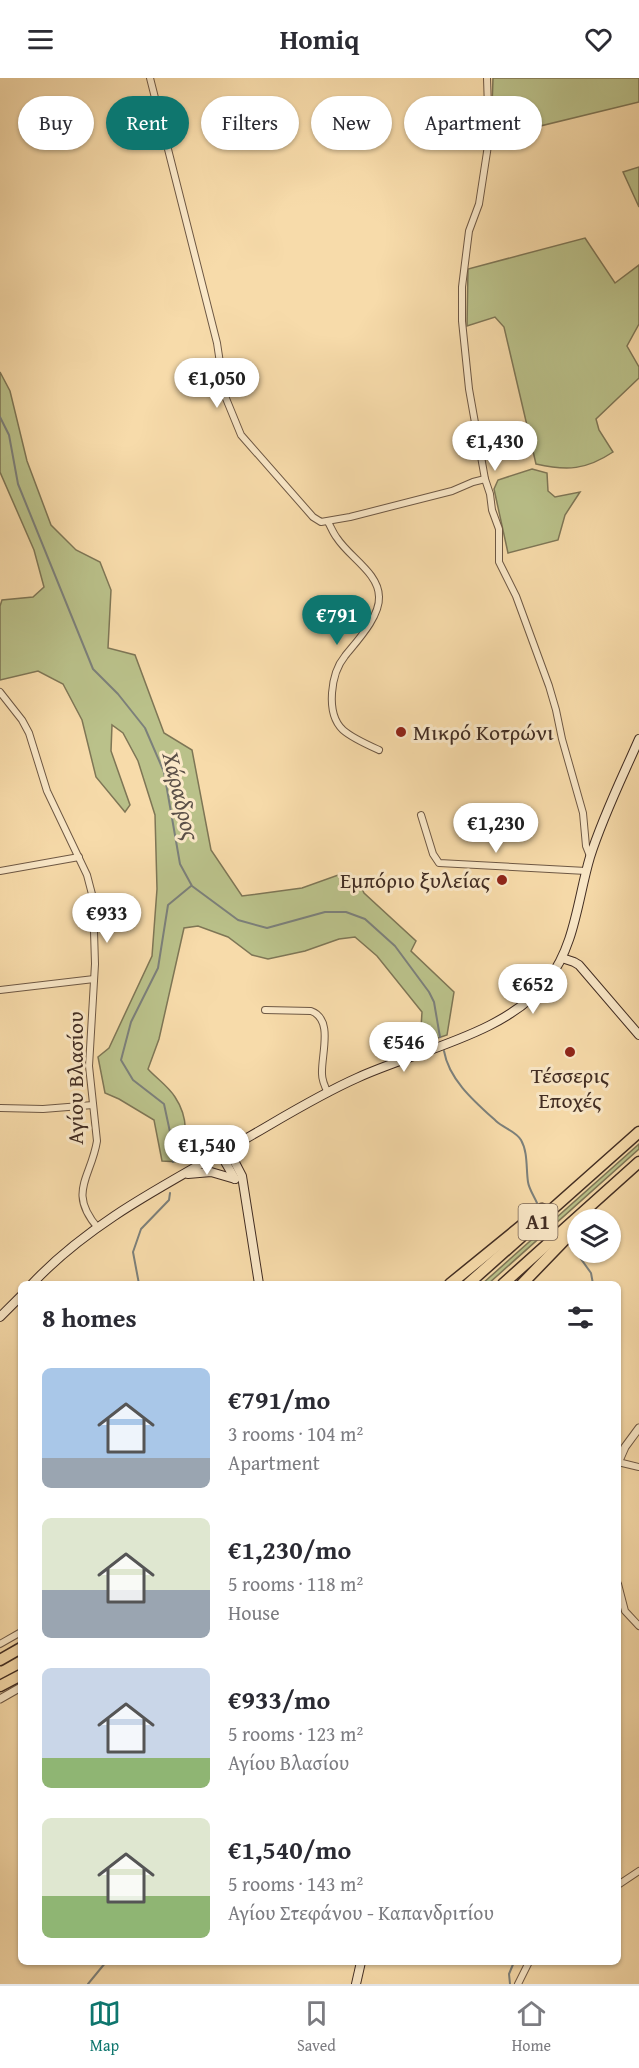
<!DOCTYPE html>
<html lang="en">
<head>
<meta charset="utf-8">
<style>
	body { margin:0; font-family:"Gentium Book Plus",serif; background:#f2f2f3; color:#2b2b33; height:100vh; display:flex; flex-direction:column; font-size:22px; white-space:nowrap }
	* { box-sizing:border-box; margin:0 }
	p { font-size:20px; color:#7c7c81 }
	.icon { flex:none; width:33px; height:33px; fill:none; stroke:currentColor; stroke-width:2; stroke-linecap:round; stroke-linejoin:round }
	.map { position:relative; flex:1; overflow:hidden }
	.details { position:absolute; left:18px; top:1203px; width:603px; height:684px; display:flex; flex-direction:column; background:#fff; border-radius:9px; box-shadow:0 2px 4px #0004 }
	.details>* { flex:none }
	.banner { position:absolute; left:18px; top:18px; width:603px; height:54px; display:flex; gap:12px }
	.tools { position:absolute; left:567px; top:1131px; display:grid; gap:12px }
	.tools a { display:grid; place-items:center; width:54px; height:54px; border-radius:50%; background:#fff; box-shadow:0 2px 4px #0004; font-size:30px }
	.price { position:absolute; translate:-50% -51px; padding:0 14px; border-radius:21px; background:#fff; color:#222; font-size:20px; line-height:39px; filter:drop-shadow(0 2px 3px #0008) }
	.price::after { content:''; position:absolute; left:50%; top:36px; width:18px; height:14px; margin-left:-9px; background:inherit; clip-path:polygon(0 0,100% 0,50% 100%) }
	.price.selected { background:#0f766e; color:#fff }
	ul { padding:0; list-style:none }
	li { display:flex; align-items:center; gap:18px; height:150px; padding:0 24px }
	li span { display:grid; place-items:center; flex:none; width:168px; height:120px; border-radius:9px; color:#555 }
	li>.icon { margin-inline-start:auto }
	span .icon { width:72px; height:72px; fill:#fffc; stroke-width:1 }
	li b { font-size:26px }
	h2 { display:flex; justify-content:space-between; align-items:center; height:72px; padding:0 24px; font-size:26px }
	.chip { padding:0 21px; border-radius:27px; background:#fff; box-shadow:0 2px 4px #0004; font-size:21px; line-height:54px }
	.chip.selected { background:#0f766e; color:#fff }
	header { display:flex; justify-content:space-between; align-items:center; height:78px; padding:0 24px; background:#fff; font-size:27px; font-weight:600 }
	.tab-bar { display:flex; justify-content:space-around; align-items:center; height:84px; border-top:2px solid #e1e1e2; background:#fff; font-size:16px; color:#7c7c81 }
	.tab-bar a { display:grid; justify-items:center; gap:3px }
	.tab-bar .selected { color:#0f766e }
	.map>svg:first-child { display:block }
</style>
</head>
<body>
<header><svg class="icon" aria-label="menu" viewBox="0 0 24 24"><path d="M4 6h16M4 12h16M4 18h16"/></svg>Homiq<svg class="icon" aria-label="heart" viewBox="0 0 24 24"><path d="M12 20l-8-8c-3-5 5-10 8-4 3-6 11-1 8 4z"/></svg></header>
<div class="map">
<svg width="639" height="1906" viewBox="0 0 639 1906">
	<rect width="100%" height="100%" fill="#f7dbaa"/>
	<filter id="stains"><feTurbulence type="fractalNoise" baseFrequency=".00333" numOctaves="4"/><feColorMatrix values="0 0 0 0 .2 0 0 0 0 .09 0 0 0 0 .02 0 0 0 .5 -.17"/></filter>
	<radialGradient id="worn" r=".72"><stop offset=".6" stop-color="#630" stop-opacity="0"/><stop offset="1" stop-color="#630" stop-opacity=".3"/></radialGradient>
	<g fill="#bac18a" stroke="#7e7656" stroke-width="1.5">
		<polygon points="493,0 639,0 639,24 491,60"/>
		<polygon points="639,89 639,129 623,94"/>
		<path d="M585,160L615,205L639,187V246L627,268L639,289V300L596,341L599,352L613,374C586,392 567,393 536,386L504,249L495,239L467,248L468,191Z"/>
		<path d="M0,294L10,313L27,383L51,447L76,472L100,484L111,512L108,570L135,577L164,655L192,672L211,772L242,818L302,810L341,796L358,802L364,815L416,863L411,873L454,914L447,957L420,966L422,934L377,878L355,859L339,861L305,873L268,881L252,877L228,859L198,848L184,850L159,961L148,991C156,1000 168,1008 175,1019C189,1040 187,1061 180,1084L162,1083L154,1042L119,1021L105,1015L98,979L109,970L152,878L157,811L155,737L138,683L123,655L112,647L111,673L130,727L125,734L96,699L82,642L63,606L38,593L0,602V528L2,522L33,519L44,509L34,472L0,394Z"/>
		<polygon points="532,391 547,395 548,413 555,419 580,414 565,437 558,462 508,475 494,411 498,402"/>
		<polygon points="639,1066 639,1071 488,1206 482,1206"/>
	</g>
	<g fill="none" stroke-linecap="round" stroke-linejoin="round">
		<g stroke="#7c807b" stroke-width="2">
			<polyline points="0,339 9,357 18,406 93,591 118,616 145,650 164,694 180,786 192,808 238,842 267,850 325,834 346,834 365,841 395,868 429,914 434,924 440,959"/>
			<path d="M444,973C449,1002 475,1024 496,1043C503,1050 516,1053 521,1062C528,1074 526,1091 528,1104C529,1111 534,1118 537,1125"/>
			<polyline points="173,1084 173,1068 164,1026 133,1002 121,982 131,944 158,890 168,827 191,808"/>
			<polyline points="571,1167 591,1195 593,1206"/>
			<polyline points="139,1206 133,1174 141,1151 169,1122 170,1115"/>
			<polyline points="88,1906 106,1884"/>
			<polyline points="510,1906 509,1896 514,1884"/>
		</g>
		<g stroke="#6e5844" stroke-width="8">
			<g id="minor">
				<polyline points="150,0 217,265 225,318 241,357 313,439 321,444 350,439 452,413 473,404 485,401"/>
				<polyline points="487,0 489,61 479,126 469,153 462,209 462,243 469,311 485,401 490,416 492,432 499,451 499,484 516,518 549,608 556,632 562,661 583,735 586,768 590,778"/>
				<path d="M328,444C331,449 333,455 337,460C349,479 379,495 379,519C380,539 356,564 345,578C331,595 325,635 343,652C352,660 368,667 379,672"/>
				<path d="M0,614L22,642L29,655L47,713L87,797L93,820L95,886L89,988L97,1063C91,1100 67,1114 98,1150"/>
				<polyline points="421,737 433,776 439,785 586,793"/>
				<polyline points="0,793 79,779"/>
				<polyline points="0,912 94,901"/>
				<path d="M265,932L311,933C334,941 321,977 322,996C322,1002 325,1009 328,1015"/>
				<polyline points="0,1030 43,1031 93,1027"/>
				<polyline points="618,1384 639,1389"/>
				<polyline points="618,1506 625,1533 639,1548"/>
				<polyline points="0,1566 21,1554"/>
				<polyline points="618,1807 639,1793"/>
				<polyline points="518,1906 529,1884"/>
			</g>
		</g>
		<g stroke="#6e5844" stroke-width="9">
			<g id="tertiary">
				<polyline points="618,1385 625,1369 639,1350"/>
				<polyline points="0,1621 21,1609"/>
			</g>
		</g>
		<g stroke="#412c22" stroke-width="10">
			<g id="secondary">
				<polyline points="562,880 574,884 579,887 639,957"/>
				<polyline points="228,1071 242,1098 259,1206"/>
				<polyline points="220,1075 235,1101"/>
				<polyline points="188,1096 211,1094 235,1101"/>
				<path d="M32,1206C88,1146 163,1108 233,1068C274,1045 314,1019 357,1000C418,972 507,956 548,902C575,868 578,819 590,779C603,738 622,700 639,661"/>
				<polyline points="0,1239 21,1218"/>
				<polyline points="356,1906 361,1884"/>
			</g>
		</g>
		<g stroke="#412c22" stroke-width="13">
			<g id="motorway">
				<polyline points="450,1206 542,1131"/>
				<polyline points="468,1206 639,1054"/>
				<polyline points="503,1206 639,1084"/>
				<polyline points="522,1206 578,1148"/>
				<polyline points="0,1582 21,1570"/>
				<polyline points="0,1608 21,1597"/>
			</g>
		</g>
		<use href="#minor" stroke="#fae8c8" stroke-width="6"/>
		<use href="#tertiary" stroke="#fae8c8" stroke-width="7"/>
		<use href="#secondary" stroke="#fae8c8" stroke-width="8"/>
		<use href="#motorway" stroke="#f7dbaa" stroke-width="10"/>
	</g>
	<g fill="#8f2418" stroke="#fae8c8" stroke-width="2">
		<circle cx="401" cy="654" r="6"/>
		<circle cx="502" cy="802" r="6"/>
		<circle cx="570" cy="974" r="6"/>
	</g>
	<g text-anchor="middle" stroke-width="6" stroke-linejoin="round" paint-order="stroke">
		<rect fill="#fae8c8" stroke="#786454" stroke-width="1.5" x="518.5" y="1126" width="39" height="36" rx="4.5"/>
		<g font-size="21" font-weight="bold" fill="#412c22">
			<text x="538" y="1151">Α1</text>
		</g>
		<g font-size="22" fill="#412c22" stroke="#fae8c8" text-anchor="start">
			<text x="413" y="662">Μικρό Κοτρώνι</text>
			<text x="490" y="810" text-anchor="end">Εμπόριο ξυλείας</text>
			<text x="570" y="1005" text-anchor="middle">Τέσσερις<tspan x="570" dy="25">Εποχές</tspan></text>
		</g>
		<g font-size="22" fill="#412c22" stroke="#fae8c8">
			<text transform="translate(75 1000) rotate(-90)" y="8">Αγίου Βλασίου</text>
		</g>
		<g font-size="24" font-style="italic" fill="#5a4f47" stroke="#fae8c8">
			<text transform="translate(181 718) rotate(76)" y="8">Χάραδρος</text>
		</g>
	</g>
	<rect width="100%" height="100%" filter="url(#stains)"/>
	<rect width="100%" height="100%" fill="url(#worn)"/>
</svg>
<div class="tools">
<a><svg class="icon" aria-label="layers" viewBox="0 0 24 24"><path d="M12 4l9 5-9 5-9-5zM3 14l9 5 9-5"/></svg></a>
</div>
<b class="price" style="left:217px;top:331px">€1,050</b>
<b class="price" style="left:495px;top:394px">€1,430</b>
<b class="price selected" style="left:337px;top:568px">€791</b>
<b class="price" style="left:496px;top:776px">€1,230</b>
<b class="price" style="left:107px;top:866px">€933</b>
<b class="price" style="left:533px;top:937px">€652</b>
<b class="price" style="left:404px;top:995px">€546</b>
<b class="price" style="left:207px;top:1098px">€1,540</b>
<div class="banner">
<a class="chip">Buy</a>
<a class="chip selected">Rent</a>
<a class="chip">Filters</a>
<a class="chip">New</a>
<a class="chip">Apartment</a>
</div>
<section class="details">
<h2>8 homes<svg class="icon" aria-label="filters" viewBox="0 0 24 24"><path d="M4 7h16M4 17h16"/><circle cx="9" cy="7" r="2"/><circle cx="15" cy="17" r="2"/></svg></h2>
<ul>
<li><span style="background:linear-gradient(#a9c7e8 75%,#9aa5b1 0)"><svg class="icon" aria-label="home" viewBox="0 0 24 24"><path d="M3 11l9-7 9 7M6 9v11h12V9"/></svg></span><div><b>€791/mo</b><p>3 rooms · 104 m²</p><p>Apartment</p></div></li>
<li><span style="background:linear-gradient(#dfe7d0 60%,#9aa5b1 0)"><svg class="icon" aria-label="home" viewBox="0 0 24 24"><path d="M3 11l9-7 9 7M6 9v11h12V9"/></svg></span><div><b>€1,230/mo</b><p>5 rooms · 118 m²</p><p>House</p></div></li>
<li><span style="background:linear-gradient(#c9d6e8 75%,#8fb573 0)"><svg class="icon" aria-label="home" viewBox="0 0 24 24"><path d="M3 11l9-7 9 7M6 9v11h12V9"/></svg></span><div><b>€933/mo</b><p>5 rooms · 123 m²</p><p>Αγίου Βλασίου</p></div></li>
<li><span style="background:linear-gradient(#dfe7d0 65%,#8fb573 0)"><svg class="icon" aria-label="home" viewBox="0 0 24 24"><path d="M3 11l9-7 9 7M6 9v11h12V9"/></svg></span><div><b>€1,540/mo</b><p>5 rooms · 143 m²</p><p>Αγίου Στεφάνου - Καπανδριτίου</p></div></li>
</ul>
</section>
</div>
<nav class="tab-bar">
<a class="selected"><svg class="icon" aria-label="map" viewBox="0 0 24 24"><path d="M3 6l6-2 6 2 6-2v14l-6 2-6-2-6 2zM9 4v14M15 6v14"/></svg>Map</a>
<a><svg class="icon" aria-label="saved" viewBox="0 0 24 24"><path d="M7 4h10v16l-5-4-5 4z"/></svg>Saved</a>
<a><svg class="icon" aria-label="home" viewBox="0 0 24 24"><path d="M3 11l9-7 9 7M6 9v11h12V9"/></svg>Home</a>
</nav>
</body>
</html>
